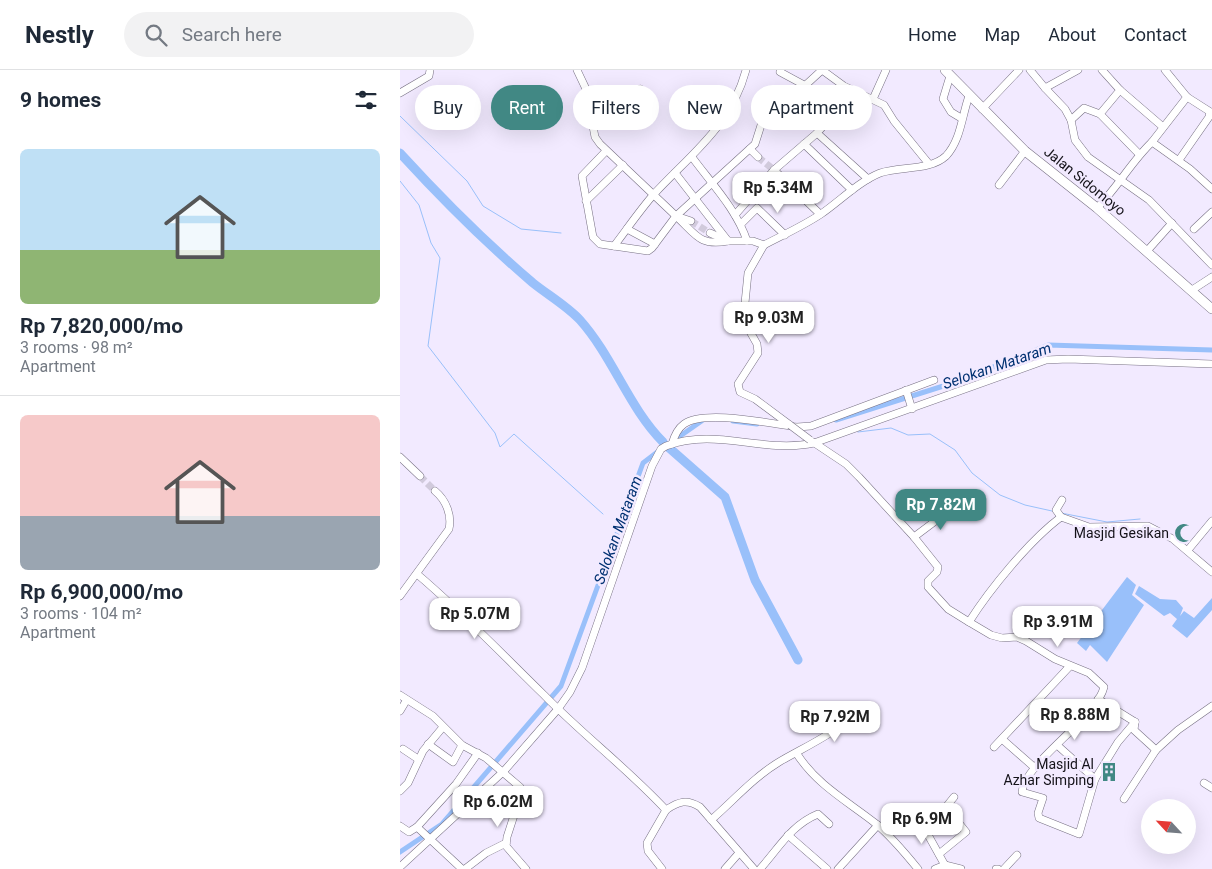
<!DOCTYPE html>
<html lang="en">
<head>
<meta charset="utf-8">
<style>
	body { margin:0; font-family:Roboto,sans-serif; background:#f2f2f3; color:#1f2937; height:100vh; display:flex; flex-direction:column; font-size:19px; white-space:nowrap }
	* { box-sizing:border-box; margin:0 }
	p { font-size:16px; color:#747a83 }
	.icon { flex:none; width:28px; height:28px; fill:none; stroke:currentColor; stroke-width:2; stroke-linecap:round; stroke-linejoin:round }
	.map { position:relative; flex:1; overflow:hidden }
	.details { display:flex; flex-direction:column; background:#fff; width:400px }
	.details>* { flex:none }
	.guide { position:absolute; left:15px; top:15px; width:475px; height:45px; display:flex; gap:10px }
	.needle { width:32px; rotate:296deg }
	.tools { position:absolute; left:741px; top:729px; display:grid; gap:10px }
	.tools a { display:grid; place-items:center; width:55px; height:55px; border-radius:50%; background:#fff; box-shadow:0 5px 20px #0002; font-size:25px }
	.price { position:absolute; translate:-50% -42px; padding:0 11px; border-radius:10px; background:#fff; color:#222; font-size:16px; line-height:32px; filter:drop-shadow(0 1px 2px #0008) }
	.price::after { content:''; position:absolute; left:50%; top:30px; width:15px; height:11px; margin-left:-8px; background:inherit; clip-path:polygon(0 0,100% 0,50% 100%) }
	.price.current { background:#418884; color:#fff }
	ul { padding:0; list-style:none }
	li { display:grid; align-content:center; gap:10px; height:265px; padding:0 20px }
	li+li { border-top:1px solid #e0e1e3 }
	li span { display:grid; place-items:center; height:155px; border-radius:8px; color:#555 }
	li>.icon { margin-inline-start:auto }
	span .icon { width:90px; height:90px; fill:#fffc; stroke-width:1 }
	li b { font-size:21px }
	h2 { display:flex; justify-content:space-between; align-items:center; height:60px; padding:0 20px; font-size:21px }
	.pill { padding:0 18px; border-radius:22px; background:#fff; box-shadow:0 5px 20px #0002; font-size:18px; line-height:45px }
	.pill.current { background:#418884; color:#fff }
	header { display:flex; align-items:center; gap:30px; box-sizing:border-box; height:70px; padding:0 25px; background:#fff; border-bottom:1px solid #e0e1e3 }
	header strong { font-size:24px }
	nav { display:flex; gap:28px; margin-inline-start:auto; font-size:18px }
	.search { width:350px; height:45px; background:#f2f2f3; display:flex; align-items:center; gap:12px; box-sizing:border-box; padding:0 18px; border-radius:28px; color:#747a83; font-size:19px }
	main { display:flex; flex:1; min-height:0 }
	.map>svg:first-child { display:block }
</style>
</head>
<body>
<header>
<strong>Nestly</strong>
<div class="search"><svg class="icon" aria-label="search" viewBox="0 0 24 24"><circle cx="10" cy="10" r="6"/><path d="M15 15l6 6"/></svg>Search here</div>
<nav><a>Home</a><a>Map</a><a>About</a><a>Contact</a></nav>
</header>
<main>
<section class="details">
<h2>9 homes<svg class="icon" aria-label="filters" viewBox="0 0 24 24"><path d="M4 7h16M4 17h16"/><circle cx="9" cy="7" r="2"/><circle cx="15" cy="17" r="2"/></svg></h2>
<ul>
<li><span style="background:linear-gradient(#bfe0f5 65%,#8fb573 0)"><svg class="icon" aria-label="home" viewBox="0 0 24 24"><path d="M3 11l9-7 9 7M6 9v11h12V9"/></svg></span><div><b>Rp 7,820,000/mo</b><p>3 rooms · 98 m²</p><p>Apartment</p></div></li>
<li><span style="background:linear-gradient(#f6c9c9 65%,#9aa5b1 0)"><svg class="icon" aria-label="home" viewBox="0 0 24 24"><path d="M3 11l9-7 9 7M6 9v11h12V9"/></svg></span><div><b>Rp 6,900,000/mo</b><p>3 rooms · 104 m²</p><p>Apartment</p></div></li>
</ul>
</section>
<div class="map">
<svg width="812" height="799" viewBox="0 0 812 799">
	<rect width="100%" height="100%" fill="#f2eaff"/>
	<g fill="#99c0fa">
		<polygon points="727,507 736,515 732,525 744,535 707,592 690,575 686,581 677,573"/>
		<polygon points="739,516 760,529 776,530 783,538 780,546 784,541 794,548 812,528 812,540 787,568 772,556 777,549 770,543 764,546 735,524"/>
	</g>
	<g fill="none" stroke-linecap="round" stroke-linejoin="round">
		<g stroke="#99c0fa" stroke-width="1">
			<polyline points="0,46 67,111 83,136 121,159 161,163"/>
			<polyline points="0,111 19,135 31,173 40,188 28,276 95,363 100,377 114,364 203,444"/>
			<polyline points="458,362 491,358 508,365 530,364 555,380 572,403 600,425 625,435 652,441"/>
			<polyline points="661,443 707,452 740,449"/>
		</g>
		<g stroke="#99c0fa" stroke-width="5">
			<polyline points="436,350 556,312 648,275 812,280"/>
			<polyline points="333,351 357,354"/>
			<polyline points="273,371 303,350"/>
			<polyline points="0,782 42,754 161,616 243,393 260,380"/>
		</g>
		<g stroke="#99c0fa" stroke-width="9">
			<path d="M0,83C42,129 85,172 133,213C148,225 167,236 180,250C213,287 229,338 263,372"/>
			<polyline points="267,376 325,427 355,510 398,590"/>
		</g>
		<g stroke="#d1cadc" stroke-width="7" stroke-dasharray="7 3.5" stroke-linecap="butt">
			<polyline points="358,87 374,100"/>
			<polyline points="291,151 310,163"/>
			<polyline points="20,406 35,421"/>
		</g>
		<g stroke="#787184" stroke-width="8">
			<g id="minor">
				<polyline points="177,0 186,19 195,67 200,74 276,146 291,151"/>
				<polyline points="630,0 645,18 678,0"/>
				<polyline points="702,0 720,20 700,44 739,84"/>
				<polyline points="765,0 787,27 812,43"/>
				<polyline points="380,2 406,16"/>
				<polyline points="550,6 543,29 551,42 561,48"/>
				<polyline points="645,18 665,39 671,50 675,70 688,87 749,130 812,195"/>
				<polyline points="720,20 763,57"/>
				<polyline points="455,21 417,63 468,109"/>
				<polyline points="0,23 29,6 30,0"/>
				<polyline points="473,29 486,0"/>
				<polyline points="582,39 619,0"/>
				<polyline points="671,50 684,38 700,44"/>
				<path d="M192,55C205,52 240,39 243,26L240,19"/>
				<polyline points="417,63 374,100 420,144"/>
				<polyline points="752,72 787,27"/>
				<polyline points="404,74 452,120"/>
				<polyline points="350,79 358,87"/>
				<polyline points="206,81 182,106 193,167 200,174 248,181 252,178 276,146 355,74 362,52 368,43 385,34 422,0 444,16 484,35 494,51 529,94"/>
				<path d="M292,87C311,113 337,140 347,171"/>
				<polyline points="779,90 809,47 810,42"/>
				<path d="M275,103L328,171C300,176 297,166 278,148"/>
				<polyline points="599,115 625,81"/>
				<polyline points="186,131 223,95"/>
				<path d="M697,138C718,117 731,92 752,72L790,99L812,119"/>
				<polyline points="335,145 374,100"/>
				<polyline points="341,154 357,138 385,165"/>
				<polyline points="227,159 255,174"/>
				<polyline points="794,159 812,142"/>
				<path d="M310,163L328,171H353L364,175C383,165 403,156 421,144C440,131 458,112 480,103C500,96 530,101 546,86C561,70 562,45 569,26"/>
				<polyline points="364,175 348,203 344,243 348,258 357,274 358,283 338,314 340,322 355,329 390,355"/>
				<path d="M214,176C227,159 240,140 254,124C291,84 331,56 346,0"/>
				<polyline points="747,181 772,153"/>
				<polyline points="792,220 812,207"/>
				<polyline points="506,320 512,339"/>
				<path d="M413,372L446,394L459,407L514,467L538,497L537,502L528,511V517L548,539L569,552C590,519 629,471 661,447L689,457L748,456L773,469L812,502"/>
				<path d="M272,374C274,367 277,359 284,354C305,339 371,354 397,357L411,356L534,310"/>
				<polyline points="0,387 20,406"/>
				<polyline points="661,447 656,440 662,430"/>
				<polyline points="514,467 554,437"/>
				<polyline points="788,480 812,451"/>
				<path d="M17,504C62,542 102,584 144,625C183,665 228,699 266,740C279,731 287,729 300,737L354,799"/>
				<path d="M0,526L49,459C52,445 46,430 35,421"/>
				<path d="M569,552L591,565L602,568L617,567L626,571L655,589L689,603L704,617C697,648 624,693 622,722L643,728L638,743L639,748L679,764L695,709L718,672L735,652"/>
				<polyline points="0,625 33,646 62,675 86,688 120,717 121,724 107,767 106,776 126,799"/>
				<polyline points="698,629 735,652"/>
				<polyline points="0,641 6,631"/>
				<polyline points="735,652 734,660 756,680 778,660 812,636"/>
				<polyline points="602,669 635,698"/>
				<polyline points="28,674 53,692 62,675"/>
				<polyline points="657,675 695,709"/>
				<polyline points="594,677 670,596"/>
				<polyline points="3,679 18,689"/>
				<path d="M397,684C417,715 447,731 475,753C491,766 505,783 518,799"/>
				<polyline points="804,713 812,718"/>
				<polyline points="0,721 8,713 23,681 43,657"/>
				<polyline points="724,729 756,680"/>
				<polyline points="517,745 547,799"/>
				<path d="M311,750C333,731 354,707 379,692C396,682 413,674 430,663L431,660L426,639"/>
				<polyline points="0,756 9,762 17,757 62,799"/>
				<polyline points="17,757 56,714 78,683"/>
				<polyline points="527,760 549,743"/>
				<polyline points="388,765 427,799"/>
				<polyline points="539,784 566,762 546,737 554,727"/>
				<path d="M0,797L104,701L158,639L170,622L182,598L252,396L261,379L266,376C316,357 363,384 414,373L646,290L668,289L812,294"/>
				<polyline points="65,799 86,783 106,773"/>
				<polyline points="262,799 248,781 247,773 266,740"/>
				<polyline points="325,799 339,783"/>
				<path d="M360,799C379,778 391,755 418,744L429,754"/>
				<polyline points="438,799 478,755"/>
				<polyline points="535,799 545,795 561,799"/>
				<polyline points="596,799 598,799"/>
				<polyline points="604,799 617,785"/>
			</g>
		</g>
		<g stroke="#787184" stroke-width="10">
			<polyline id="major" points="545,0 625,81 697,138 812,239"/>
		</g>
		<use href="#minor" stroke="#fff" stroke-width="7"/>
		<use href="#major" stroke="#fff" stroke-width="9"/>
		<g stroke="#787184" stroke-width="8" stroke-linecap="butt">
			<polyline id="minor-bridge" points="390,355 410,370"/>
		</g>
		<use href="#minor-bridge" stroke="#fff" stroke-width="7"/>
	</g>
	<defs>
		<g id="mosque-bare" transform="scale(1.5)"><path d="M3.5-4.9A6 6 0 1 0 3.5 4.9A5 5 0 1 1 3.5-4.9Z" fill="#418884" stroke="#f2eaff" stroke-width="2.5" paint-order="stroke"/></g>
		<g id="building-bare" transform="scale(1.5)"><path d="M-4-6H4V6H1V3H-1V6H-4ZM-2.5-4.3h1.7v1.8h-1.7ZM.8-4.3h1.7v1.8H.8ZM-2.5-1h1.7V.8h-1.7ZM.8-1h1.7V.8H.8Z" fill="#418884" stroke="#f2eaff" stroke-width="2.5" paint-order="stroke"/></g>
	</defs>
	<g fill-rule="evenodd">
		<use href="#mosque-bare" x="784" y="463"/>
		<use href="#building-bare" x="709" y="702"/>
	</g>
	<g text-anchor="middle" stroke-width="5" stroke-linejoin="round" paint-order="stroke">
		<g font-size="14" fill="#141219" stroke="#f2eaff">
			<text transform="translate(685 111) rotate(39)" y="5">Jalan Sidomoyo</text>
		</g>
		<g font-size="14" fill="#141219" stroke="#f2eaff" text-anchor="end">
			<text x="769" y="468">Masjid Gesikan</text>
			<text x="694" y="699">Masjid Al<tspan x="694" dy="16">Azhar Simping</tspan></text>
		</g>
		<g font-size="15" font-style="italic" fill="#003172" stroke="#f2eaff">
			<text transform="translate(597 296) rotate(-19)" y="5">Selokan Mataram</text>
			<text transform="translate(218 460) rotate(-70)" y="5">Selokan Mataram</text>
		</g>
	</g>
</svg>
<div class="tools">
<a><svg class="needle" viewBox="-14 -14 28 28"><path d="M0-13l5 13h-10z" fill="#e53935"/><path d="M0 13l5-13h-10z" fill="#747a83"/></svg></a>
</div>
<b class="price" style="left:378px;top:144px">Rp 5.34M</b>
<b class="price" style="left:369px;top:274px">Rp 9.03M</b>
<b class="price current" style="left:541px;top:461px">Rp 7.82M</b>
<b class="price" style="left:75px;top:570px">Rp 5.07M</b>
<b class="price" style="left:658px;top:578px">Rp 3.91M</b>
<b class="price" style="left:675px;top:671px">Rp 8.88M</b>
<b class="price" style="left:435px;top:673px">Rp 7.92M</b>
<b class="price" style="left:98px;top:758px">Rp 6.02M</b>
<b class="price" style="left:522px;top:775px">Rp 6.9M</b>
<div class="guide">
<a class="pill">Buy</a>
<a class="pill current">Rent</a>
<a class="pill">Filters</a>
<a class="pill">New</a>
<a class="pill">Apartment</a>
</div>
</div>
</main>
</body>
</html>
